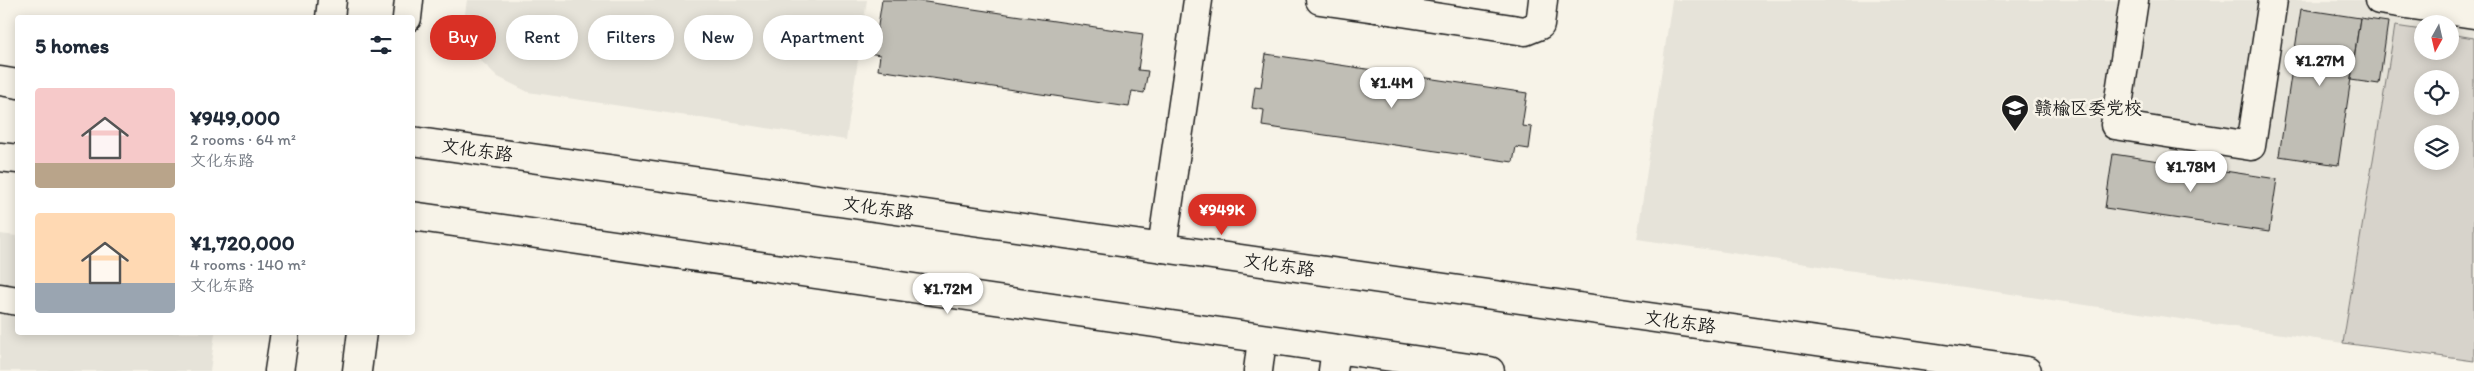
<!DOCTYPE html>
<html lang="en">
<head>
<meta charset="utf-8">
<style>
	body { margin:0; font-family:Itim,"LXGW WenKai TC",sans-serif; background:#f2f2f3; color:#1f2937; height:100vh; display:flex; flex-direction:column; font-size:19px; white-space:nowrap }
	* { box-sizing:border-box; margin:0 }
	p { font-size:16px; color:#747a83 }
	.icon { flex:none; width:28px; height:28px; fill:none; stroke:currentColor; stroke-width:2; stroke-linecap:round; stroke-linejoin:round }
	.map { position:relative; flex:1; overflow:hidden }
	.details { position:absolute; left:15px; top:15px; width:400px; height:320px; display:flex; flex-direction:column; background:#fff; border-radius:5px; box-shadow:0 2px 12px #0003 }
	.details>* { flex:none }
	.hud { position:absolute; left:430px; top:15px; width:475px; height:45px; display:flex; gap:10px }
	.needle { width:32px; rotate:188deg }
	.tools { position:absolute; left:2414px; top:15px; display:grid; gap:10px }
	.tools a { display:grid; place-items:center; width:45px; height:45px; border-radius:50%; background:#fff; box-shadow:0 2px 12px #0003; font-size:25px }
	.price { position:absolute; translate:-50% -42px; padding:0 11px; border-radius:18px; background:#fff; color:#222; font-size:16px; line-height:32px; filter:drop-shadow(0 1px 2px #0008) }
	.price::after { content:''; position:absolute; left:50%; top:30px; width:15px; height:11px; margin-left:-8px; background:inherit; clip-path:polygon(0 0,100% 0,50% 100%) }
	.price.active { background:#d93025; color:#fff }
	ul { padding:0; list-style:none }
	li { display:flex; align-items:center; gap:15px; height:125px; padding:0 20px }
	li span { display:grid; place-items:center; flex:none; width:140px; height:100px; border-radius:5px; color:#555 }
	li>.icon { margin-inline-start:auto }
	span .icon { width:60px; height:60px; fill:#fffc; stroke-width:1 }
	li b { font-size:21px }
	h2 { display:flex; justify-content:space-between; align-items:center; height:60px; padding:0 20px; font-size:21px }
	.tag { padding:0 18px; border-radius:22px; background:#fff; box-shadow:0 2px 12px #0003; font-size:18px; line-height:45px }
	.tag.active { background:#d93025; color:#fff }
	.map>svg:first-child { display:block }
</style>
</head>
<body>
<div class="map">
<svg width="2474" height="371" viewBox="0 0 2474 371">
	<rect width="100%" height="100%" fill="#f7f3e8"/>
	<filter id="ink" filterUnits="userSpaceOnUse"><feTurbulence type="fractalNoise" baseFrequency=".02" numOctaves="2"/><feDisplacementMap in="SourceGraphic" scale="10" xChannelSelector="R" yChannelSelector="G"/><feConvolveMatrix kernelMatrix="1 2 1 2 8 2 1 2 1" color-interpolation-filters="sRGB"/></filter>
	<g filter="url(#ink)">
		<g fill="#e6e3d9">
			<polygon points="467,0 867,0 846,140 528,92 498,77 476,56 464,20"/>
			<polygon points="1672,0 2474,0 2474,38 2450,34 2450,24 2422,24 2422,30 2395,26 2343,343 1637,239"/>
			<polygon points="0,234 17,236 18,332 215,333 210,371 0,371"/>
		</g>
		<path fill="#d7d3cb" stroke="#7a7874" fill-rule="evenodd" d="M2395,26L2422,30V51H2450V34L2474,38V361L2343,343ZM2422,79H2450V106H2422ZM2422,134H2450V161H2422Z"/>
		<g fill="#c0beb5" stroke="#1c1c1c">
			<polygon points="882,0 912,0 1143,34 1138,70 1148,71 1144,93 1132,91 1129,107 878,70 880,55 868,53 871,31 877,32"/>
			<polygon points="2301,9 2360,18 2338,165 2279,156"/>
			<polygon points="2360,18 2388,22 2379,84 2351,80"/>
			<polygon points="1266,54 1527,93 1522,126 1532,127 1529,149 1516,147 1513,162 1262,126 1264,110 1252,108 1255,86 1261,87"/>
			<polygon points="2113,154 2277,179 2269,232 2105,208"/>
		</g>
		<g fill="none" stroke-linecap="round" stroke-linejoin="round">
			<g stroke="#1c1c1c" stroke-width="31">
				<g id="minor">
					<polyline points="1320,0 1376,8 1377,0"/>
					<polyline points="2134,0 2115,125 2251,146 2273,0"/>
					<polyline points="2379,0 2474,14"/>
					<polyline points="1376,8 1525,31 1540,25 1543,0"/>
					<polyline points="330,18 332,0"/>
					<polyline points="407,18 409,0"/>
					<polyline points="1162,248 1198,0"/>
					<polyline points="0,298 18,301"/>
					<polyline points="279,371 285,332"/>
					<polyline points="357,371 362,332"/>
					<polyline points="1258,371 1262,339"/>
					<polyline points="1333,371 1336,349"/>
				</g>
			</g>
			<g stroke="#1c1c1c" stroke-width="31">
				<g id="major">
					<polyline points="0,81 18,84"/>
					<polyline points="412,141 2027,371"/>
					<polyline points="0,157 18,159"/>
					<polyline points="412,216 1490,371"/>
				</g>
			</g>
			<use href="#minor" stroke="#f7f3e8" stroke-width="28"/>
			<use href="#major" stroke="#f7f3e8" stroke-width="28"/>
		</g>
	</g>
	<defs>
		<g id="school-pin" transform="scale(1.4375)"><path d="M0 17L-7.5 6A9.5 9.5 0 1 1 7.5 6Z" fill="#1c1c1c" stroke="#f7f3e8"/><path d="M0-5L7-2L0 1L-7-2ZM-4 1L0 2.5L4 1V4Q0 6-4 4Z" fill="#fff"/></g>
	</defs>
	<g fill-rule="evenodd">
		<use href="#school-pin" x="2015" y="108"/>
	</g>
	<g text-anchor="middle" stroke-width="5" stroke-linejoin="round" paint-order="stroke">
		<g font-size="18" fill="#1c1c1c" stroke="#f7f3e8" text-anchor="start">
			<text x="2034" y="114">赣榆区委党校</text>
		</g>
		<g font-size="18" fill="#1c1c1c" stroke="#f7f3e8">
			<text transform="translate(477 150) rotate(8)" y="6">文化东路</text>
			<text transform="translate(878 208) rotate(8)" y="6">文化东路</text>
			<text transform="translate(1279 265) rotate(8)" y="6">文化东路</text>
			<text transform="translate(1680 322) rotate(8)" y="6">文化东路</text>
		</g>
	</g>
</svg>
<div class="tools">
<a><svg class="needle" viewBox="-14 -14 28 28"><path d="M0-13l5 13h-10z" fill="#e53935"/><path d="M0 13l5-13h-10z" fill="#747a83"/></svg></a>
<a><svg class="icon" aria-label="locate" viewBox="0 0 24 24"><circle cx="12" cy="12" r="6"/><path d="M12 2v4M12 18v4M2 12h4M18 12h4"/></svg></a>
<a><svg class="icon" aria-label="layers" viewBox="0 0 24 24"><path d="M12 4l9 5-9 5-9-5zM3 14l9 5 9-5"/></svg></a>
</div>
<b class="price" style="left:2320px;top:87px">¥1.27M</b>
<b class="price" style="left:1392px;top:109px">¥1.4M</b>
<b class="price" style="left:2191px;top:193px">¥1.78M</b>
<b class="price active" style="left:1222px;top:236px">¥949K</b>
<b class="price" style="left:948px;top:315px">¥1.72M</b>
<div class="hud">
<a class="tag active">Buy</a>
<a class="tag">Rent</a>
<a class="tag">Filters</a>
<a class="tag">New</a>
<a class="tag">Apartment</a>
</div>
<section class="details">
<h2>5 homes<svg class="icon" aria-label="filters" viewBox="0 0 24 24"><path d="M4 7h16M4 17h16"/><circle cx="9" cy="7" r="2"/><circle cx="15" cy="17" r="2"/></svg></h2>
<ul>
<li><span style="background:linear-gradient(#f6c9c9 75%,#b9a48a 0)"><svg class="icon" aria-label="home" viewBox="0 0 24 24"><path d="M3 11l9-7 9 7M6 9v11h12V9"/></svg></span><div><b>¥949,000</b><p>2 rooms · 64 m²</p><p>文化东路</p></div></li>
<li><span style="background:linear-gradient(#ffd9b3 70%,#9aa5b1 0)"><svg class="icon" aria-label="home" viewBox="0 0 24 24"><path d="M3 11l9-7 9 7M6 9v11h12V9"/></svg></span><div><b>¥1,720,000</b><p>4 rooms · 140 m²</p><p>文化东路</p></div></li>
</ul>
</section>
</div>
</body>
</html>
